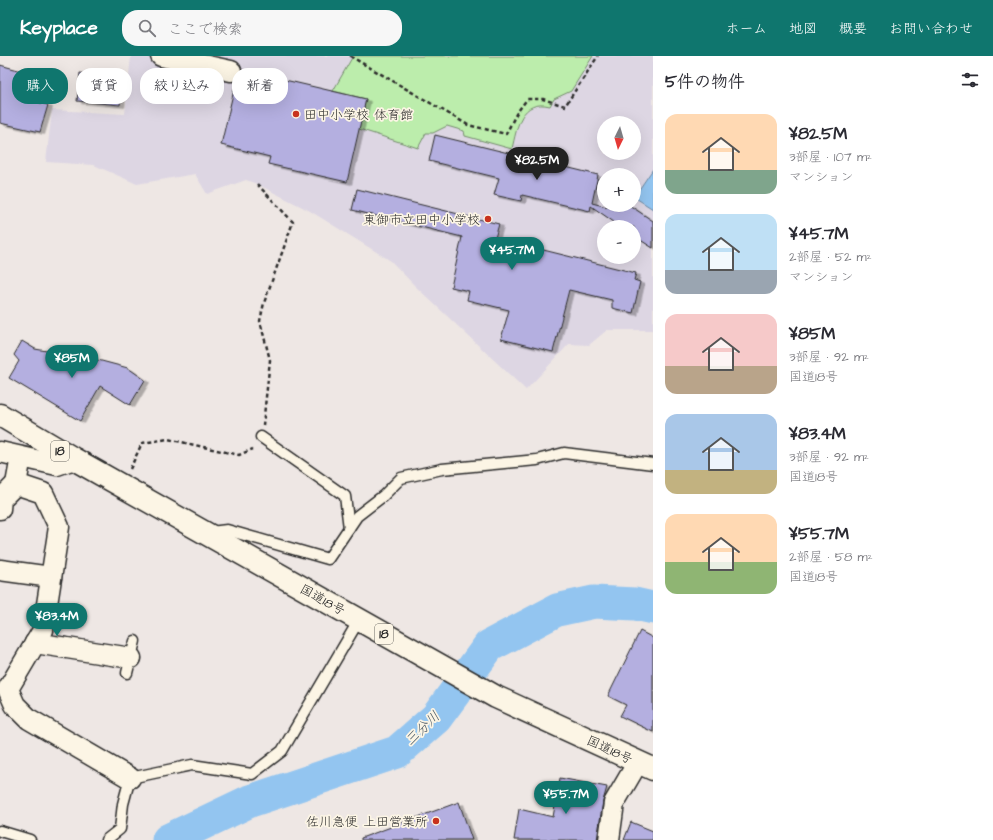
<!DOCTYPE html>
<html lang="ja">
<head>
<meta charset="utf-8">
<style>
	body { margin:0; font-family:"Architects Daughter","Klee One",sans-serif; background:#f7f7f7; color:#2b2b33; height:100vh; display:flex; flex-direction:column; font-size:15px; white-space:nowrap }
	* { box-sizing:border-box; margin:0 }
	p { font-size:13px; color:#7c7c81 }
	.icon { flex:none; width:22px; height:22px; fill:none; stroke:currentColor; stroke-width:2; stroke-linecap:round; stroke-linejoin:round }
	.map { position:relative; flex:1; overflow:hidden }
	.sheet { display:flex; flex-direction:column; background:#fff; width:340px }
	.sheet>* { flex:none }
	.banner { position:absolute; left:12px; top:12px; width:380px; height:36px; display:flex; gap:8px }
	.needle { width:26px; rotate:185deg }
	.controls { position:absolute; left:597px; top:60px; display:grid; gap:8px }
	.controls a { display:grid; place-items:center; width:44px; height:44px; border-radius:50%; background:#fff; box-shadow:0 4px 16px #0002; font-size:20px }
	.price { position:absolute; translate:-50% -34px; padding:0 9px; border-radius:14px; background:#0f766e; color:#fff; font-size:13px; line-height:26px; filter:drop-shadow(0 1px 2px #0008) }
	.price::after { content:''; position:absolute; left:50%; top:24px; width:12px; height:9px; margin-left:-6px; background:inherit; clip-path:polygon(0 0,100% 0,50% 100%) }
	.price.active { background:#222; color:#fff }
	ul { padding:0; list-style:none }
	li { display:flex; align-items:center; gap:12px; height:100px; padding:0 12px }
	li span { display:grid; place-items:center; flex:none; width:112px; height:80px; border-radius:12px; color:#555 }
	li>.icon { margin-inline-start:auto }
	span .icon { width:48px; height:48px; fill:#fffc; stroke-width:1 }
	li b { font-size:17px }
	h2 { display:flex; justify-content:space-between; align-items:center; height:48px; padding:0 12px; font-size:17px }
	.tag { padding:0 14px; border-radius:16px; background:#fff; box-shadow:0 4px 16px #0002; font-size:14px; line-height:36px }
	.tag.active { background:#0f766e; color:#fff }
	header { display:flex; align-items:center; gap:24px; box-sizing:border-box; height:56px; padding:0 20px; background:#0f766e; color:#fff }
	header strong { font-size:19px }
	nav { display:flex; gap:22px; margin-inline-start:auto; font-size:14px }
	.search { width:280px; height:36px; background:#f7f7f7; display:flex; align-items:center; gap:10px; box-sizing:border-box; padding:0 14px; border-radius:16px; color:#7c7c81; font-size:15px }
	main { display:flex; flex:1; min-height:0 }
	.map>svg:first-child { display:block }
</style>
</head>
<body>
<header>
<strong>Keyplace</strong>
<div class="search"><svg class="icon" aria-label="search" viewBox="0 0 24 24"><circle cx="10" cy="10" r="6"/><path d="M15 15l6 6"/></svg>ここで検索</div>
<nav><a>ホーム</a><a>地図</a><a>概要</a><a>お問い合わせ</a></nav>
</header>
<main>
<div class="map">
<svg width="653" height="784" viewBox="0 0 653 784">
	<defs>
		<filter id="shadow"><feDropShadow dx="4.5" dy="2.5" stdDeviation="0" flood-color="#0004"/></filter>
	</defs>
	<rect width="100%" height="100%" fill="#eee7e4"/>
	<filter id="ink" filterUnits="userSpaceOnUse"><feTurbulence type="fractalNoise" baseFrequency=".025" numOctaves="2"/><feDisplacementMap in="SourceGraphic" scale="8" xChannelSelector="R" yChannelSelector="G"/><feConvolveMatrix kernelMatrix="1 2 1 2 8 2 1 2 1" color-interpolation-filters="sRGB"/></filter>
	<g filter="url(#ink)">
		<path fill="#ddd6e3" fill-rule="evenodd" d="M131,0H653V274H607L589,289L569,288L526,334L414,229L391,205L310,155L257,128L246,124L207,138L195,118L137,128L94,109L46,106L52,54L125,58ZM604,67H634V97H604ZM604,119H634V149H604ZM604,171H634V201H604Z"/>
		<path fill="#bcedac" stroke="#748c6c" d="M353,0H593L571,35L554,43L550,50C521,43 517,71 512,93L465,80L464,75L447,70L433,77H426L418,92L359,73L366,43L333,35Z"/>
		<polygon fill="#93c5f0" stroke="#6987a1" points="653,113 653,153 634,141"/>
		<g fill="none" stroke-linecap="round" stroke-linejoin="round">
			<polyline stroke="#93c5f0" stroke-width="33" points="168,784 250,745 397,696 436,662 489,590 557,554 594,546 635,548 653,552"/>
		</g>
		<g fill="#b4afe0" stroke="#2b2b2b" filter="url(#shadow)">
			<polygon points="0,9 22,15 17,36 33,40 33,45 48,49 40,76 0,67"/>
			<polygon points="242,14 366,43 347,126 268,108 270,101 221,89 236,25 240,22"/>
			<polygon points="80,17 123,21 120,49 77,45"/>
			<polygon points="435,79 598,119 592,147 619,154 622,149 629,149 653,165 653,192 634,180 634,171 621,171 591,150 590,155 522,139 521,145 494,139 499,122 429,105"/>
			<polygon points="357,133 499,168 495,182 636,217 634,224 640,226 633,257 612,252 612,244 569,234 553,296 501,283 509,254 467,244 469,235 451,231 462,181 352,154"/>
			<polygon points="22,285 35,293 94,303 128,312 145,324 130,349 100,330 80,365 9,322 19,305 14,299"/>
			<polygon points="640,575 653,582 653,676 620,660 626,649 608,640"/>
			<polygon points="560,722 607,731 603,745 597,784 514,784 519,753 553,761"/>
			<polygon points="459,746 472,784 361,784 361,782"/>
			<polygon points="631,766 653,775 653,784 624,784"/>
		</g>
		<g fill="none" stroke-linecap="round" stroke-linejoin="round">
			<g stroke="#2b2b2b" stroke-width="13">
				<g id="lane">
					<polyline points="261,381 345,440 349,472"/>
					<polyline points="211,476 227,474 328,503 357,460 383,440 401,422 442,413 537,404 564,397 653,408"/>
					<polyline points="127,617 135,585"/>
					<polyline points="0,775 30,784"/>
					<polyline points="106,784 120,773 123,748 130,722 192,709 252,718 282,695 359,564"/>
				</g>
			</g>
			<g stroke="#2b2b2b" stroke-width="23">
				<g id="street">
					<polyline points="161,0 231,15"/>
					<polyline points="0,396 57,409 74,403"/>
					<polyline points="21,401 16,428 43,437 59,471 43,574 8,633 15,649 29,663 130,722"/>
					<polyline points="0,453 1,443 16,428"/>
					<polyline points="0,514 51,521"/>
					<polyline points="35,587 131,602"/>
					<polyline points="609,784 614,747 638,706"/>
				</g>
			</g>
			<g stroke="#2b2b2b" stroke-width="25">
				<polyline id="highway" points="0,359 74,403 496,641 653,713"/>
			</g>
			<g stroke="#2b2b2b" stroke-width="2.5" stroke-dasharray="4 3" stroke-linecap="butt">
				<polyline points="350,0 468,69 506,78 516,58 527,43 543,43 565,50 598,0"/>
				<polyline points="257,128 293,166 264,247 260,265 270,304 263,369"/>
				<polyline points="130,413 142,387 168,383 239,399 253,393"/>
			</g>
			<use href="#lane" stroke="#fcf5e5" stroke-width="10"/>
			<use href="#street" stroke="#fcf5e5" stroke-width="20"/>
			<use href="#highway" stroke="#fcf5e5" stroke-width="22"/>
		</g>
	</g>
	<g fill="#c8321e" stroke="#fcf5e5" stroke-width="1.5">
		<circle cx="296" cy="58" r="4"/>
		<circle cx="488" cy="163" r="4"/>
		<circle cx="436" cy="765" r="4"/>
	</g>
	<g text-anchor="middle" stroke-width="3.5" stroke-linejoin="round" paint-order="stroke">
		<g fill="#fcf5e5" stroke="#6a6863" stroke-width="1">
			<rect x="51" y="385" width="18" height="20" rx="3"/>
			<rect x="375" y="568" width="18" height="20" rx="3"/>
		</g>
		<g font-size="12" font-weight="bold" fill="#2b2b2b">
			<text x="60" y="399">18</text>
			<text x="384" y="582">18</text>
		</g>
		<g font-size="13" fill="#2b2b2b" stroke="#fcf5e5" text-anchor="end">
			<text x="304" y="63" text-anchor="start">田中小学校 体育館</text>
			<text x="480" y="168">東御市立田中小学校</text>
			<text x="428" y="770">佐川急便 上田営業所</text>
		</g>
		<g font-size="13" fill="#2b2b2b" stroke="#fcf5e5">
			<text transform="translate(323 543) rotate(29)" y="5">国道18号</text>
			<text transform="translate(610 693) rotate(25)" y="5">国道18号</text>
		</g>
		<g font-size="14" font-style="italic" fill="#4a5966" stroke="#fcf5e5">
			<text transform="translate(422 672) rotate(-44)" y="5">三分川</text>
		</g>
	</g>
</svg>
<div class="controls">
<a><svg class="needle" viewBox="-14 -14 28 28"><path d="M0-13l5 13h-10z" fill="#e53935"/><path d="M0 13l5-13h-10z" fill="#7c7c81"/></svg></a>
<a>+</a>
<a>−</a>
</div>
<b class="price active" style="left:537px;top:125px">¥82.5M</b>
<b class="price" style="left:512px;top:215px">¥45.7M</b>
<b class="price" style="left:72px;top:323px">¥85M</b>
<b class="price" style="left:57px;top:581px">¥83.4M</b>
<b class="price" style="left:566px;top:759px">¥55.7M</b>
<div class="banner">
<a class="tag active">購入</a>
<a class="tag">賃貸</a>
<a class="tag">絞り込み</a>
<a class="tag">新着</a>
</div>
</div>
<section class="sheet">
<h2>5件の物件<svg class="icon" aria-label="filters" viewBox="0 0 24 24"><path d="M4 7h16M4 17h16"/><circle cx="9" cy="7" r="2"/><circle cx="15" cy="17" r="2"/></svg></h2>
<ul>
<li><span style="background:linear-gradient(#ffd9b3 70%,#7fa58c 0)"><svg class="icon" aria-label="home" viewBox="0 0 24 24"><path d="M3 11l9-7 9 7M6 9v11h12V9"/></svg></span><div><b>¥82.5M</b><p>3部屋 · 107 m²</p><p>マンション</p></div></li>
<li><span style="background:linear-gradient(#bfe0f5 70%,#9aa5b1 0)"><svg class="icon" aria-label="home" viewBox="0 0 24 24"><path d="M3 11l9-7 9 7M6 9v11h12V9"/></svg></span><div><b>¥45.7M</b><p>2部屋 · 52 m²</p><p>マンション</p></div></li>
<li><span style="background:linear-gradient(#f6c9c9 65%,#b9a48a 0)"><svg class="icon" aria-label="home" viewBox="0 0 24 24"><path d="M3 11l9-7 9 7M6 9v11h12V9"/></svg></span><div><b>¥85M</b><p>3部屋 · 92 m²</p><p>国道18号</p></div></li>
<li><span style="background:linear-gradient(#a9c7e8 70%,#c2b280 0)"><svg class="icon" aria-label="home" viewBox="0 0 24 24"><path d="M3 11l9-7 9 7M6 9v11h12V9"/></svg></span><div><b>¥83.4M</b><p>3部屋 · 92 m²</p><p>国道18号</p></div></li>
<li><span style="background:linear-gradient(#ffd9b3 60%,#8fb573 0)"><svg class="icon" aria-label="home" viewBox="0 0 24 24"><path d="M3 11l9-7 9 7M6 9v11h12V9"/></svg></span><div><b>¥55.7M</b><p>2部屋 · 58 m²</p><p>国道18号</p></div></li>
</ul>
</section>
</main>
</body>
</html>
